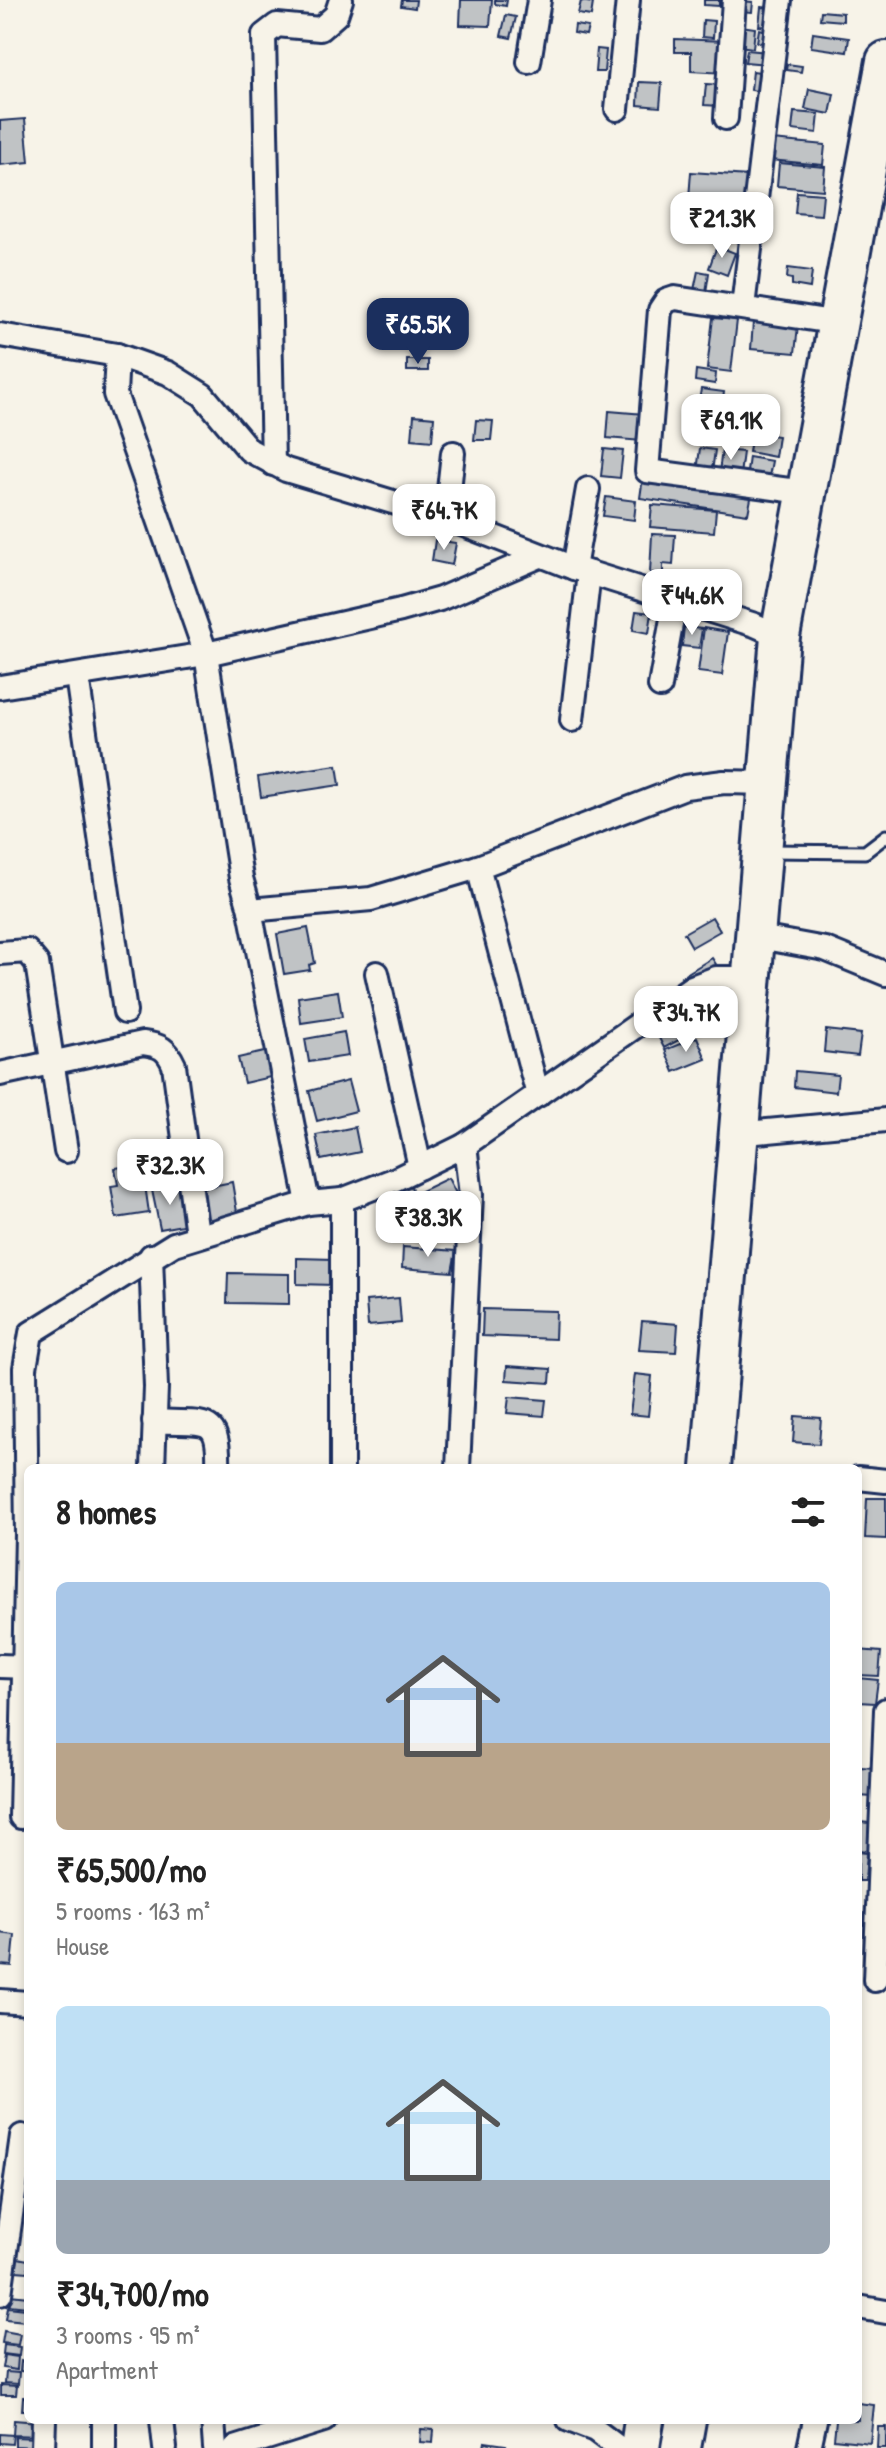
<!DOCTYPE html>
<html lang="en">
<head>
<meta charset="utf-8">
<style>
	body { margin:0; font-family:"Patrick Hand",sans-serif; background:#f6f6f6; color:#222; height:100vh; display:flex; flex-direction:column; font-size:30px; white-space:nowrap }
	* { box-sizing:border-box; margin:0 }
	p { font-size:26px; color:#767676 }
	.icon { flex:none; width:44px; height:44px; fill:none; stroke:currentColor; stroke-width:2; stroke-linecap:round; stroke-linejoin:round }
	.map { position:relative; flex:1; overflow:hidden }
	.panel { position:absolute; left:24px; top:1464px; width:838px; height:960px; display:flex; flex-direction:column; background:#fff; border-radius:12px; box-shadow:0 4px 12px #0003 }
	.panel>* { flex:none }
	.price { position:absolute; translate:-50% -68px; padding:0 18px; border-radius:16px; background:#fff; color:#222; font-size:26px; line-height:52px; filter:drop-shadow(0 2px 4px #0008) }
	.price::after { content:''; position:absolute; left:50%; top:48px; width:24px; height:18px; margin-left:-12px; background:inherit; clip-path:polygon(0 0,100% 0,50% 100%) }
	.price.selected { background:#1b2f5e; color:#fff }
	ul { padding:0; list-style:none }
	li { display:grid; align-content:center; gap:16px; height:424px; padding:0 32px }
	li span { display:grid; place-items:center; height:248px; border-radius:12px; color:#555 }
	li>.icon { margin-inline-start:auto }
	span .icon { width:144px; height:144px; fill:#fffc; stroke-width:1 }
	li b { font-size:34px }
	h2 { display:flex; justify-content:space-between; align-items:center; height:96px; padding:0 32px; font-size:34px }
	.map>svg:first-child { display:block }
</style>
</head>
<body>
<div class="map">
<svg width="886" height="2448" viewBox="0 0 886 2448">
	<rect width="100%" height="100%" fill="#f7f3e8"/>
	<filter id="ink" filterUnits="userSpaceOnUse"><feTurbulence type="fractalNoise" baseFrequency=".0125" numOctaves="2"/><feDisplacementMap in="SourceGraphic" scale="16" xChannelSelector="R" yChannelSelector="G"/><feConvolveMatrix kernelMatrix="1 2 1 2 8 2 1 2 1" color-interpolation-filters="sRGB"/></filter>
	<g filter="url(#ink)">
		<g fill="#c0c3c5" stroke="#1b2f5e" stroke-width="2">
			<polygon points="402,0 416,0 415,8 401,6"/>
			<polygon points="461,0 492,0 490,26 460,25"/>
			<polygon points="495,0 507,0 506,6 495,4"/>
			<polygon points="704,0 719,0 719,6 704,5"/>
			<polygon points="581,1 593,3 591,16 578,14"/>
			<polygon points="740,1 753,2 752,12 739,11"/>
			<polygon points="761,7 773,8 771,27 759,26"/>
			<polygon points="821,11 843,13 843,21 820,19"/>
			<polygon points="506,15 516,17 511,38 501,36"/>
			<polygon points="703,20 714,21 713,38 702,37"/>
			<polygon points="575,25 588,27 586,35 574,33"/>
			<polygon points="741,26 755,28 753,48 739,46"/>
			<polygon points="759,29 769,31 768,44 757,42"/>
			<polygon points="813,33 849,38 847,52 811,47"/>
			<polygon points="675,39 726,41 725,73 691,71 691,52 675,52"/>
			<polygon points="597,49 606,50 604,72 595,72"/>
			<polygon points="747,50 768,52 767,64 745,62"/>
			<polygon points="787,64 802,66 801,72 786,70"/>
			<polygon points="753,71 766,73 763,92 751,90"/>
			<polygon points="639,82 662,83 660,107 638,105"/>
			<polygon points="706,84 721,85 720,106 704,105"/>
			<polygon points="809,89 834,94 830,114 805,109"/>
			<polygon points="794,112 819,114 817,133 792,130"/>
			<polygon points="25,119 29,162 0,165 0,121"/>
			<polygon points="772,140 825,145 823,165 770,160"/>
			<polygon points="779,163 825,167 823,190 777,186"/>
			<polygon points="691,172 748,176 745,202 689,198"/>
			<polygon points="797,192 823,194 821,215 795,213"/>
			<polygon points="717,246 735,253 727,275 709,268"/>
			<polygon points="788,268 812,271 810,288 792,285 792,279 787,278"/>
			<polygon points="698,271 709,273 706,292 694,290"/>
			<polygon points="713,318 737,320 731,372 707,369"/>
			<polygon points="753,322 798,326 795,353 751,349"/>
			<rect x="407" y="360" width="21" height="11"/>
			<polygon points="696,370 716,373 715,384 695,381"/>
			<polygon points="701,389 724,392 720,422 696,419"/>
			<polygon points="742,402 758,403 756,427 739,425"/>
			<polygon points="609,411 644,414 642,441 607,438"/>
			<polygon points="414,415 434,417 432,441 412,439"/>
			<polygon points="476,420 493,421 491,440 474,440"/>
			<polygon points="752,432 778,436 775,457 749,452"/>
			<polygon points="700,448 715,450 712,472 697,471"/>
			<polygon points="604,449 623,451 620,478 601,476"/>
			<polygon points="722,450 743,452 740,475 719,472"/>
			<polygon points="749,457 772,461 768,482 746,479"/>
			<polygon points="643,477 752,493 748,514 640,498"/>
			<polygon points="606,497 636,501 634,520 603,516"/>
			<polygon points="652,505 716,510 714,532 650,527"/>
			<polygon points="652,534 675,535 673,565 663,564 663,574 650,573"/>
			<polygon points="435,540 456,543 452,565 432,561"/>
			<polygon points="636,611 652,613 649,633 633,630"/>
			<polygon points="684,627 702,629 699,648 682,646"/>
			<polygon points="704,628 728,632 722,675 698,672"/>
			<polygon points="337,765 340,785 261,797 258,777"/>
			<polygon points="712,917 720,931 692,947 684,933"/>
			<polygon points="308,928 315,963 309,965 310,970 284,974 277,934"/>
			<polygon points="712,958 719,969 688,988 681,977"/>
			<polygon points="338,991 342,1017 301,1023 298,997"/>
			<polygon points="679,1015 690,1034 664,1048 654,1028"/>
			<polygon points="826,1030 861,1034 858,1056 824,1052"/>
			<polygon points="344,1032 348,1056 309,1062 305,1039"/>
			<polygon points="697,1037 706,1059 674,1072 665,1050"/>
			<polygon points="273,1050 279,1075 244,1083 238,1058"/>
			<polygon points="795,1071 838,1075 836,1092 794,1087"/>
			<polygon points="348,1081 356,1111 317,1121 309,1091"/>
			<polygon points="355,1127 360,1152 321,1160 316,1135"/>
			<polygon points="142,1164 149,1213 116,1218 111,1186 118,1185 115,1168"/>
			<polygon points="448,1178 460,1201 425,1218 418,1202 425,1199 421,1191"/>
			<polygon points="232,1182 238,1218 208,1222 202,1188"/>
			<polygon points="181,1185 188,1224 160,1229 152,1190"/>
			<polygon points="411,1186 419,1214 412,1217 414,1222 399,1226 388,1193"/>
			<polygon points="403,1247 456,1251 452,1272 402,1268"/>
			<polygon points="297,1258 334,1259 333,1285 297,1284"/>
			<polygon points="228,1273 289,1274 289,1304 227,1303"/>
			<polygon points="399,1298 401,1323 368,1326 366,1301"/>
			<polygon points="483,1309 556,1311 555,1339 482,1336"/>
			<polygon points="642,1321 678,1324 676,1352 639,1350"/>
			<polygon points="507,1366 551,1369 550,1383 506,1380"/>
			<polygon points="635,1374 652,1376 648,1416 630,1414"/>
			<polygon points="509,1397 546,1400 544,1416 507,1413"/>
			<polygon points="795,1416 821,1418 819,1444 793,1442"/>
			<polygon points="867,1498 886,1498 886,1539 865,1538"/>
			<polygon points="858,1650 881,1652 879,1676 858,1675"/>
			<polygon points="858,1678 878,1680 875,1703 858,1702"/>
			<polygon points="860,1767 876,1768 873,1797 858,1796"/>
			<polygon points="858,1822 869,1823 868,1851 858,1850"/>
			<polygon points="858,1852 867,1853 865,1881 858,1881"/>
			<polygon points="0,1933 15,1935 12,1966 0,1965"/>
			<polygon points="18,2258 28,2260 28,2272 16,2271"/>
			<polygon points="10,2295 28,2297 27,2307 9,2305"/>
			<polygon points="8,2307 26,2309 25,2321 6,2319"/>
			<polygon points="4,2331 20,2334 18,2345 2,2343"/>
			<polygon points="4,2345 20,2347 19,2356 3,2354"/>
			<polygon points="4,2355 18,2357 17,2370 2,2368"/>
			<polygon points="21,2361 28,2362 28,2372 20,2371"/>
			<polygon points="6,2372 19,2373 18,2384 5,2383"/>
			<polygon points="1,2385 17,2386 16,2395 1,2395"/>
			<polygon points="23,2397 28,2397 28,2410 22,2410"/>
			<polygon points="858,2403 874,2405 870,2443 834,2439 836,2420 858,2420"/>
			<polygon points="14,2420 38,2422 37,2436 13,2435"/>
			<polygon points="878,2427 886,2427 886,2448 877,2448"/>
			<polygon points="421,2429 434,2430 433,2443 420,2442"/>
			<polygon points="0,2434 13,2435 12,2444 0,2443"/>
			<polygon points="15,2437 36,2438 35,2447 15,2446"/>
			<polygon points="485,2442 506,2445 505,2448 484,2448"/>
		</g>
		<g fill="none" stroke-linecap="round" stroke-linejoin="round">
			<g stroke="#1b2f5e" stroke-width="17">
				<polyline id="lane" points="768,851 865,852 886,836"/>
			</g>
			<g stroke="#1b2f5e" stroke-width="28">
				<g id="street">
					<polyline points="529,62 539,0"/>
					<polyline points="617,109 628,0"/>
					<polyline points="726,118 734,0"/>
					<polyline points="743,307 780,0"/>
					<polyline points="0,335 117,355 168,373 203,395 249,450 286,470 446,518 574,568 755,625 780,636"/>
					<polyline points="117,355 115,394 206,654 241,878 250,910 371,899 478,867 685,787 724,782 769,783"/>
					<polyline points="273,464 264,35 277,25 320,29 336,15 341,0"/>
					<polyline points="804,492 647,471 660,310 666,301 675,298 839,323"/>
					<polyline points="446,518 453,453"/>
					<polyline points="574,568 588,489"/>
					<polyline points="77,676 125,1012"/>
					<polyline points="660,686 675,602"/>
					<polyline points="0,687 206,654 401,610 440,599 540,556"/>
					<polyline points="572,720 589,573"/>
					<polyline points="478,867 538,1095"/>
					<polyline points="250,910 308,1203"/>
					<polyline points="754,936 825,949 886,974"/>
					<polyline points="0,953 27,951 37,963 66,1151"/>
					<polyline points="377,973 420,1167"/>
					<path d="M0,1074L143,1043C160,1045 167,1049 174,1065L197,1234"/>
					<polyline points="736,1134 886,1120"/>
					<polyline points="151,1256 156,1387 153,1468"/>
					<path d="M154,1421C203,1425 220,1411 218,1468"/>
					<polyline points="342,1468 342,1200"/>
					<polyline points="458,1468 471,1195 465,1145"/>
					<polyline points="858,1478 886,1481"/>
					<polyline points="0,1666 28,1667"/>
					<polyline points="21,1817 27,1535 25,1368 31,1333 174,1244 308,1203 342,1200 396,1179 465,1145 692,987 716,978 750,978"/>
					<polyline points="875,1980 886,1710"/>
					<polyline points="0,2001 28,2003"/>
					<polyline points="0,2294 22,2136"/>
					<polyline points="858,2307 886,2312"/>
					<polyline points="162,2420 165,2448"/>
					<polyline points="213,2420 215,2448"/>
					<polyline points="569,2420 595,2430 619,2448"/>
					<polyline points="43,2448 44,2420"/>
					<polyline points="104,2448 104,2420"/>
					<polyline points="235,2448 324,2420"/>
					<polyline points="809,2448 815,2420"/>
				</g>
			</g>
			<g stroke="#1b2f5e" stroke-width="44">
				<g id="highway">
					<polyline points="711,1468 780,636 886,61"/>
					<polyline points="640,2448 644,2420"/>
					<polyline points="681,2448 686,2420"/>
				</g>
			</g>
			<use href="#lane" stroke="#f7f3e8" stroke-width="11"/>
			<use href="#street" stroke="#f7f3e8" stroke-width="22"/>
			<use href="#highway" stroke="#f7f3e8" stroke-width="38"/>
		</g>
	</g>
</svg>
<b class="price" style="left:722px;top:260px">₹21.3K</b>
<b class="price selected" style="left:418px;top:366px">₹65.5K</b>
<b class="price" style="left:731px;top:462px">₹69.1K</b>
<b class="price" style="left:444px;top:552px">₹64.7K</b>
<b class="price" style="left:692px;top:637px">₹44.6K</b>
<b class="price" style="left:686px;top:1054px">₹34.7K</b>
<b class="price" style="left:170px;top:1207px">₹32.3K</b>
<b class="price" style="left:428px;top:1259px">₹38.3K</b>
<section class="panel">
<h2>8 homes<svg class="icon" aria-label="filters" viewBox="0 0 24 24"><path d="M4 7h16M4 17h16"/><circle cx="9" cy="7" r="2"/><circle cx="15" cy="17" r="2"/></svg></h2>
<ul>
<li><span style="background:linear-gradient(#a9c7e8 65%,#b9a48a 0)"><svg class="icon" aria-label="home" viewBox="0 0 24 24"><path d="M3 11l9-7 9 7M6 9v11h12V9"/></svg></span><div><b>₹65,500/mo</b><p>5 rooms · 163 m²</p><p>House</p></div></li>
<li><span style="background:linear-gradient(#bfe0f5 70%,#9aa5b1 0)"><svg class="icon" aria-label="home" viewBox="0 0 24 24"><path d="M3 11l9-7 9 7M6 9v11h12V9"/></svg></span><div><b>₹34,700/mo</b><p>3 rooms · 95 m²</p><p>Apartment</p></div></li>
</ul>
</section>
</div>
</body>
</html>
